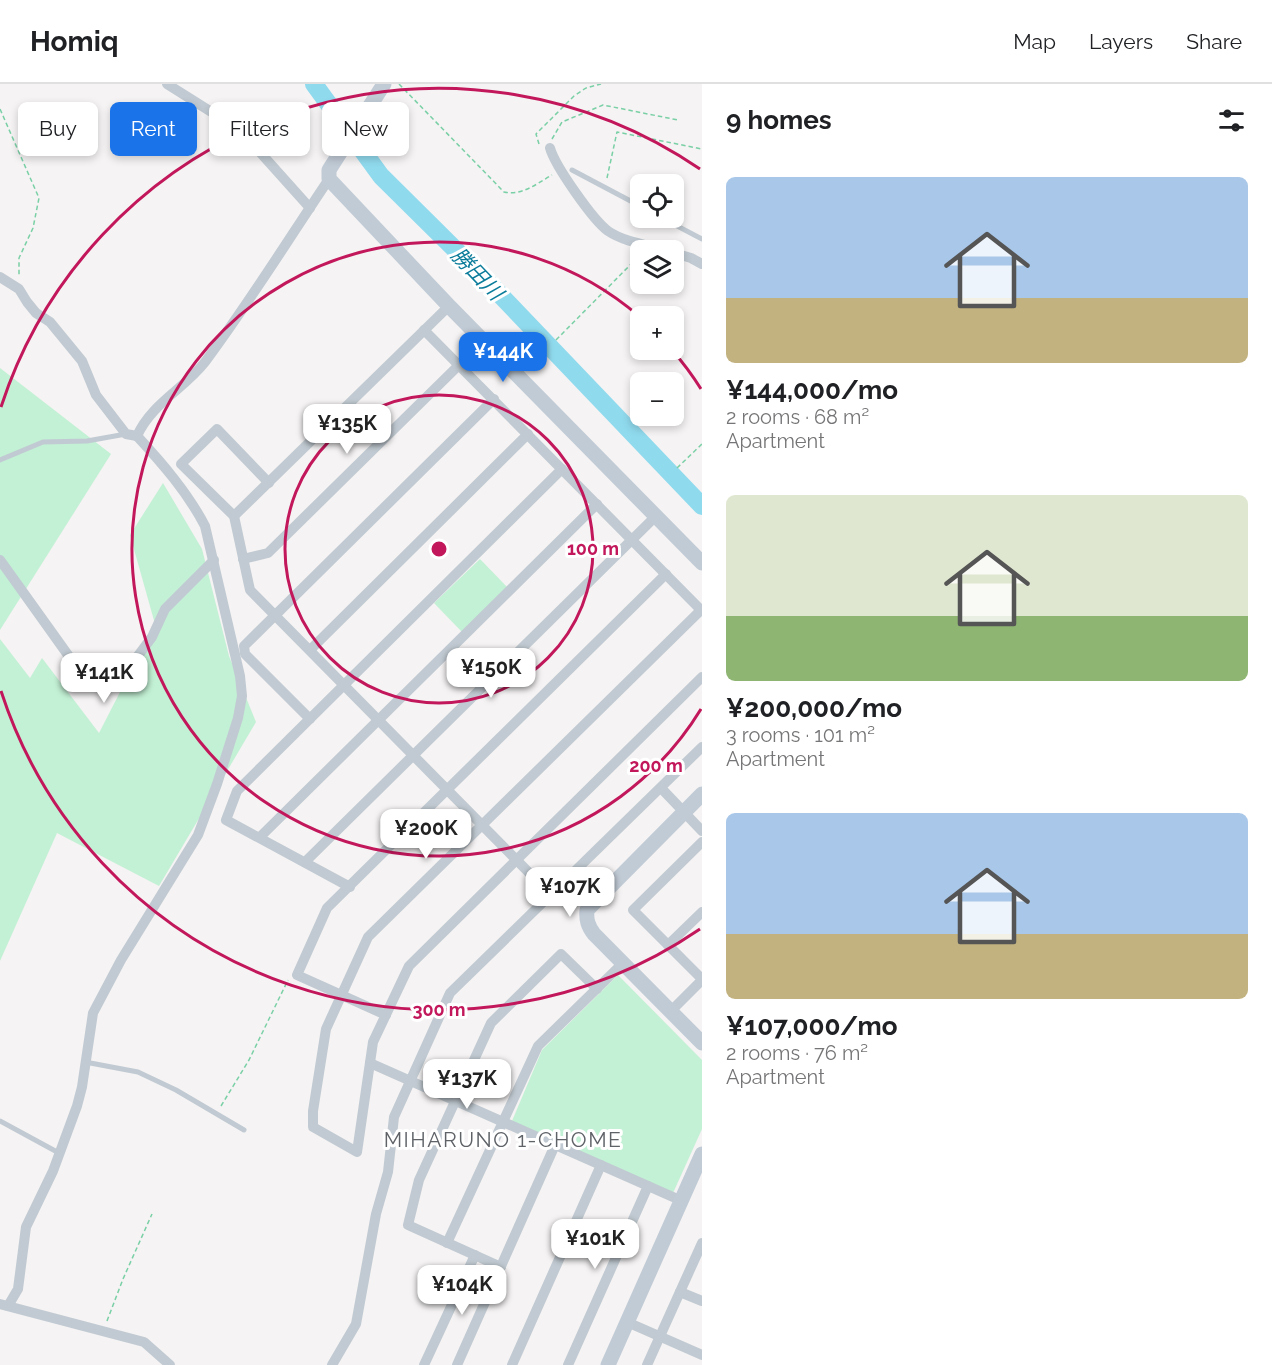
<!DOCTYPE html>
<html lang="en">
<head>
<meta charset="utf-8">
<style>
	body { margin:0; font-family:Raleway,"Noto Sans JP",sans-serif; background:#f2f2f2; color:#202124; height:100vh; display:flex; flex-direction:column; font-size:22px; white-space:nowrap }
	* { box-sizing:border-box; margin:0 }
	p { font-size:20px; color:#757577 }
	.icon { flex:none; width:33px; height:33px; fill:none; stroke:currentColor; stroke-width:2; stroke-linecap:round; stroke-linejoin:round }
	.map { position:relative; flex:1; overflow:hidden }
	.panel { display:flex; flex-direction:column; background:#fff; width:570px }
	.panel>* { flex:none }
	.banner { position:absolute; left:18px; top:18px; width:570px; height:54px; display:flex; gap:12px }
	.fabs { position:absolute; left:630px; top:90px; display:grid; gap:12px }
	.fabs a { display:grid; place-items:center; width:54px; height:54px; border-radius:9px; background:#fff; box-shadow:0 3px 9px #0003; font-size:30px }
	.price { position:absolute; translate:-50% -51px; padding:0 14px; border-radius:12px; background:#fff; color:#222; font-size:20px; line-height:39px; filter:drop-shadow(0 2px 3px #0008) }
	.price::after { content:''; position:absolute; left:50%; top:36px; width:18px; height:14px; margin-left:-9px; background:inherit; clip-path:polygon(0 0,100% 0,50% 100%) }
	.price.active { background:#1a73e8; color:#fff }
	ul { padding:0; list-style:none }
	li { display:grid; align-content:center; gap:12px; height:318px; padding:0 24px }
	li span { display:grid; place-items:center; height:186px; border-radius:9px; color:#555 }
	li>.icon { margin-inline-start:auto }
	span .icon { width:108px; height:108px; fill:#fffc; stroke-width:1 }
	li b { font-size:26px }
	h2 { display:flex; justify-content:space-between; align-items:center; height:72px; padding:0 24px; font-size:26px }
	.chip { padding:0 21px; border-radius:9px; background:#fff; box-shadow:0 3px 9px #0003; font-size:21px; line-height:54px }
	.chip.active { background:#1a73e8; color:#fff }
	header { display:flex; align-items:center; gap:36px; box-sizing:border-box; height:84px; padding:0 30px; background:#fff; border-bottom:2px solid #e0e0e0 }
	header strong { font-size:28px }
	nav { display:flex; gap:33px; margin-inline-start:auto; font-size:21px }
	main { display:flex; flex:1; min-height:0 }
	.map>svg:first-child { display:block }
</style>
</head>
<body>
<header>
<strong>Homiq</strong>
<nav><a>Map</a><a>Layers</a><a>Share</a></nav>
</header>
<main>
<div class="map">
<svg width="702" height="1281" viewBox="0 0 702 1281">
	<rect width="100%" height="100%" fill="#f5f3f3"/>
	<g fill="#c3f1d5">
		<polygon points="0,284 111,370 0,546"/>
		<polygon points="163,399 202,465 229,572 256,638 159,802 57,749 0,877 0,555 30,594 42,574 99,649 155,540 130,451"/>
		<polygon points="480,475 508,504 462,548 434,519"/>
		<polygon points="618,891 702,976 702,1045 673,1109 512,1037 542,966"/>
	</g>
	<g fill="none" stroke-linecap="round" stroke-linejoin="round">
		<polyline stroke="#90daee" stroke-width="18" points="314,0 381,92 488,198 702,422"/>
		<g stroke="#7ad0a6" stroke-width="1.5" stroke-dasharray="4.5 3" stroke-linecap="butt">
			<path d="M399,0L504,108C522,112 536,100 552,91"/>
			<polyline points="0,25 39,114 33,144 19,174 19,192"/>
			<polyline points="552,55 562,38 603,21 678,36"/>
			<polyline points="539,60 536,50 574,12 586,4 601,0"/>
			<polyline points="607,94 617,48 702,65"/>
			<polyline points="556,256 640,171"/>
			<polyline points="677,384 702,360"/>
			<polyline points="221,1022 249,976 288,896"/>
			<polyline points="107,1237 123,1195 152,1130"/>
		</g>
		<g stroke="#c1cad2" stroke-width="5">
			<polyline points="572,86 640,122"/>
			<polyline points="662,134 702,155"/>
			<polyline points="0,376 43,358 87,357 126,350"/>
			<polyline points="85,978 138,988 176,1006 244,1046"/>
			<polyline points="0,1037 59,1069"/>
		</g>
		<g stroke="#c1cad2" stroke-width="10">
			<polyline points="167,0 240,46 310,124"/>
			<path d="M550,64C555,82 593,136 608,147C624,158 648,161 666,166"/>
			<polyline points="674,169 691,174 702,180"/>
			<polyline points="0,193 19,205 27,218 36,229 50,238 82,277 96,311 126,350 137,352"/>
			<polyline points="424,246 702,527"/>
			<polyline points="269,399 217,345 181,380 234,432 250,506 551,811"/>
			<polyline points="234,432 449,222"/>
			<polyline points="243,475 268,469 459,281"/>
			<polyline points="0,476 78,585 102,606 117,600 152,553 165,525 214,476"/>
			<polyline points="701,526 368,853 326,945 313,1027 313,1043 357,1068 373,958 409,882 702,593"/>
			<polyline points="310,566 528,350"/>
			<polyline points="310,635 245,570 244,562 494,315"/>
			<polyline points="661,704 702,747"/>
			<polyline points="260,753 597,420"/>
			<polyline points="702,758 633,826 702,895"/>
			<polyline points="305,778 656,432"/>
			<polyline points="350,803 226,736 237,707 562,385"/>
			<polyline points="668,861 702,828"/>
			<polyline points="670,928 702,896"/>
			<polyline points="386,931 297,891 327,824 666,490"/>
			<polyline points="370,979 682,1117"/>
			<polyline points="447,1159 538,962 623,879"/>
			<polyline points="501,1183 408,1141 419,1096 491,939 561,870 597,905"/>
			<polyline points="680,1208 702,1217"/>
			<polyline points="0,1220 144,1258 170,1281"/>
			<path d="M8,1222L18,1205L26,1143L53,1087L77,1022L82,1003L93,929L121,876L198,751L217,700L238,634L242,612L240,592L205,442C188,409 162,379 137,352C151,320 184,305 205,278C249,219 288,156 329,95"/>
			<polyline points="627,1238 702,1271"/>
			<polyline points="332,1281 356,1240 376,1130 388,1088 394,1033 450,909 702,663"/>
			<polyline points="424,1281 475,1171"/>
			<polyline points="457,1281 555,1061"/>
			<polyline points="512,1281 601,1081"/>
			<polyline points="568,1281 648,1102"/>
			<polyline points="647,1281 702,1159"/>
		</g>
		<g stroke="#c1cbd6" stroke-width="15">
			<polyline points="384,0 329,86 329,95 449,222 702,479"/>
			<path d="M702,710L587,826C586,836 588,842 594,850L702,959"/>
			<polyline points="608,1281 702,1070"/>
		</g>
	</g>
	<g fill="none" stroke="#c2185b" stroke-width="3">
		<circle cx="439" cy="465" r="154"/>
		<path d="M701 625A307 307 0 1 1 640 233M672 266A307 307 0 0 1 701 305"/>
		<path d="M700 845A461 461 0 0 1 1 607M1 323A461 461 0 0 1 700 85"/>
	</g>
	<g text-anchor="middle" stroke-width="6" stroke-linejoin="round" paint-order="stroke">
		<g font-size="21" font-style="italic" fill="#0c7c9b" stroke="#fff">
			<text transform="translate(477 190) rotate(46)" y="7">勝田川</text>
		</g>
		<g font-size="21" letter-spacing="1.5" fill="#5f6368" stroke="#fff">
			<text x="503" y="1063">MIHARUNO 1-CHOME</text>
		</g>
	</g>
	<circle cx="439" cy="465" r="9" fill="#c2185b" stroke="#fff" stroke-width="3"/>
	<g font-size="18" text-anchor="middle" font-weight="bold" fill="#c2185b" stroke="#fff" stroke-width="6" stroke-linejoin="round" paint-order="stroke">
		<text x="593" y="471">100 m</text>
		<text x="656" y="688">200 m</text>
		<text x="439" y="932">300 m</text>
	</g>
</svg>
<div class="fabs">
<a><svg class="icon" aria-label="locate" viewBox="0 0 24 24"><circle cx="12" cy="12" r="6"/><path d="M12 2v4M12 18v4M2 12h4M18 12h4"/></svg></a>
<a><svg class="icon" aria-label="layers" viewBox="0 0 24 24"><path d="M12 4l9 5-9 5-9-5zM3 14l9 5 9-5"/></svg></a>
<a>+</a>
<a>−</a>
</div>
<b class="price active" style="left:503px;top:299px">¥144K</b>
<b class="price" style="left:347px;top:371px">¥135K</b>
<b class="price" style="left:491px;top:615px">¥150K</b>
<b class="price" style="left:104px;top:620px">¥141K</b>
<b class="price" style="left:426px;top:776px">¥200K</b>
<b class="price" style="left:570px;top:834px">¥107K</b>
<b class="price" style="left:467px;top:1026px">¥137K</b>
<b class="price" style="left:595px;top:1186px">¥101K</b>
<b class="price" style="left:462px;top:1232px">¥104K</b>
<div class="banner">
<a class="chip">Buy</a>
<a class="chip active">Rent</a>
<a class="chip">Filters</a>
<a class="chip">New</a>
</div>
</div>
<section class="panel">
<h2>9 homes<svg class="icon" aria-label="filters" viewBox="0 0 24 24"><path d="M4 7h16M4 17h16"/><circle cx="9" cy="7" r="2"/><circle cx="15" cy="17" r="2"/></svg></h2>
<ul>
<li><span style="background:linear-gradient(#a9c7e8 65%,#c2b280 0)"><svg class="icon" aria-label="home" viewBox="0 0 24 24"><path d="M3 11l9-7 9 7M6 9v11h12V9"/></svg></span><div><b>¥144,000/mo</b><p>2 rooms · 68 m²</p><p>Apartment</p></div></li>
<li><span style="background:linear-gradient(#dfe7d0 65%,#8fb573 0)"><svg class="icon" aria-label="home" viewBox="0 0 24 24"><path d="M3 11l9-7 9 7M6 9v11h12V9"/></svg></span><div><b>¥200,000/mo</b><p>3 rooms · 101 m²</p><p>Apartment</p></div></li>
<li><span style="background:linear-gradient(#a9c7e8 65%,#c2b280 0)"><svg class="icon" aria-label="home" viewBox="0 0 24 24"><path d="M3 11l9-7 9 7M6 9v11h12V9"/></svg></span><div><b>¥107,000/mo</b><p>2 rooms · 76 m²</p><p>Apartment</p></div></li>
</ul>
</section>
</main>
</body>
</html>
